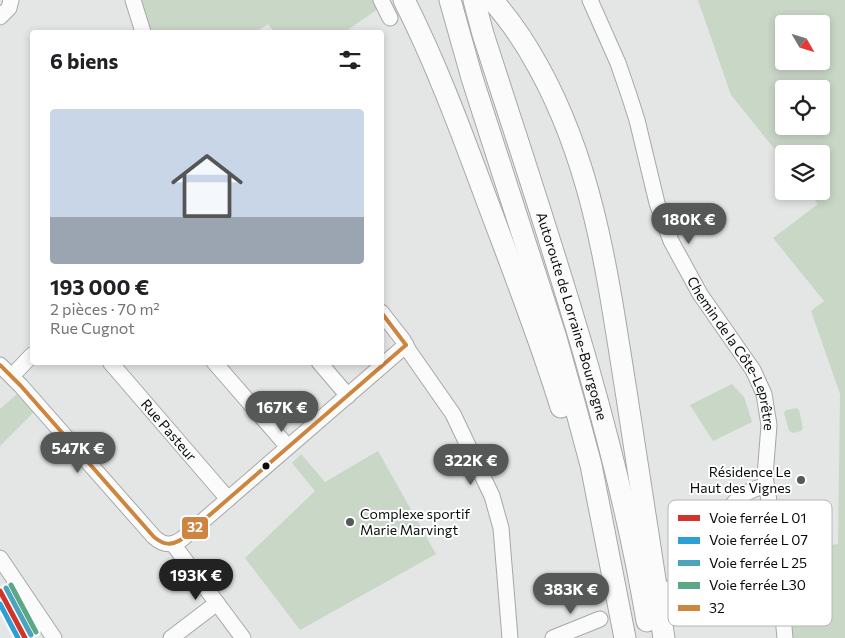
<!DOCTYPE html>
<html lang="fr">
<head>
<meta charset="utf-8">
<style>
	body { margin:0; font-family:Commissioner,sans-serif; background:#f6f6f6; color:#202124; height:100vh; display:flex; flex-direction:column; font-size:19px; white-space:nowrap }
	* { box-sizing:border-box; margin:0 }
	p { font-size:16px; color:#757577 }
	.icon { flex:none; width:28px; height:28px; fill:none; stroke:currentColor; stroke-width:2; stroke-linecap:round; stroke-linejoin:round }
	.map { position:relative; flex:1; overflow:hidden }
	.sheet { position:absolute; left:30px; top:30px; width:354px; height:335px; display:flex; flex-direction:column; background:#fff; border-radius:5px; box-shadow:0 2px 8px #0003 }
	.sheet>* { flex:none }
	.needle { width:32px; rotate:129deg }
	.buttons { position:absolute; left:775px; top:15px; display:grid; gap:10px }
	.buttons a { display:grid; place-items:center; width:55px; height:55px; border-radius:5px; background:#fff; box-shadow:0 2px 8px #0003; font-size:25px }
	.price { position:absolute; translate:-50% -42px; padding:0 11px; border-radius:18px; background:#565858; color:#fff; font-size:16px; line-height:32px; filter:drop-shadow(0 1px 2px #0008) }
	.price::after { content:''; position:absolute; left:50%; top:30px; width:15px; height:11px; margin-left:-8px; background:inherit; clip-path:polygon(0 0,100% 0,50% 100%) }
	.price.selected { background:#222; color:#fff }
	ul { padding:0; list-style:none }
	li { display:grid; align-content:center; gap:10px; height:265px; padding:0 20px }
	li span { display:grid; place-items:center; height:155px; border-radius:5px; color:#555 }
	li>.icon { margin-inline-start:auto }
	span .icon { width:90px; height:90px; fill:#fffc; stroke-width:1 }
	li b { font-size:21px }
	h2 { display:flex; justify-content:space-between; align-items:center; height:60px; padding:0 20px; font-size:21px }
	.map>svg:first-child { display:block }
</style>
</head>
<body>
<div class="map">
<svg width="845" height="638" viewBox="0 0 845 638">
	<rect width="100%" height="100%" fill="#e3e6e5"/>
	<g fill="#c9d7c7" fill-rule="evenodd">
		<polygon points="138,0 377,0 382,6 345,32 274,32 268,24 256,32 148,32"/>
		<path d="M698,0H845V638H792L786,551L838,544L840,394L811,311L824,301L773,238L818,204L808,191H821V154H784V161L731,95ZM784,24H821V61H784ZM784,89H821V126H784Z"/>
		<polygon points="732,384 744,397 752,422 713,441 690,405"/>
		<polygon points="17,394 34,412 0,446 0,409"/>
		<polygon points="797,408 799,410 803,428 801,431 793,433 789,431 784,413 786,410"/>
		<polygon points="378,451 436,554 300,630 245,558 315,491 292,463 301,454 325,482"/>
	</g>
	<g fill="none" stroke-linecap="round" stroke-linejoin="round">
		<g stroke="#a6a8a7" stroke-width="17">
			<g id="minor">
				<polyline points="133,0 143,32"/>
				<polyline points="381,0 390,18"/>
				<path id="s1" d="M590,0L618,63L629,95L637,120L657,203L671,241L700,294L753,370L764,394L769,425L765,476L777,552L785,638"/>
				<polyline points="0,17 9,8 11,0"/>
				<polyline points="381,312 403,340 409,351 453,414 492,496 501,528 510,638"/>
				<path id="s2" d="M110,362L228,499"/>
				<polyline points="214,362 288,447"/>
				<polyline points="319,362 348,396"/>
				<path d="M0,365L21,386L154,537C164,546 172,546 182,539L406,345"/>
				<polyline points="12,376 32,355"/>
				<polyline points="173,544 243,638"/>
				<polyline points="0,558 54,638"/>
				<path d="M666,591C678,584 688,576 696,565C717,536 725,492 766,486"/>
				<polyline points="171,638 217,603"/>
				<polyline points="553,638 600,619"/>
			</g>
		</g>
		<g stroke="#a6a8a7" stroke-width="23">
			<g id="highway">
				<path d="M404,0C439,69 465,142 492,214C516,278 541,342 561,407"/>
				<polyline points="450,0 472,78 556,338 574,402 591,465 625,638"/>
				<path id="s3" d="M474,0L483,34C545,227 613,420 647,621"/>
				<path d="M492,0C510,20 526,44 539,68C595,170 608,279 626,391C639,474 652,556 664,638"/>
			</g>
		</g>
		<use href="#minor" stroke="#fbfbfb" stroke-width="15"/>
		<use href="#highway" stroke="#fbfbfb" stroke-width="21"/>
		<g stroke="#fff" stroke-width="8">
			<g id="bus-1">
				<polyline points="381,312 406,345"/>
				<path d="M0,365L21,386L154,537C164,545 171,546 182,539L406,345"/>
			</g>
		</g>
		<use href="#bus-1" stroke="#ce853f" stroke-width="4"/>
		<g stroke="#fff" stroke-width="9">
			<polyline id="rail-1" points="0,591 25,638"/>
		</g>
		<g stroke="#fff" stroke-width="9">
			<polyline id="rail-2" points="0,604 18,638"/>
		</g>
		<g stroke="#fff" stroke-width="9">
			<polyline id="rail-3" points="6,588 31,635"/>
		</g>
		<g stroke="#fff" stroke-width="9">
			<polyline id="rail-4" points="11,585 36,632"/>
		</g>
		<use href="#rail-1" stroke="#d1342d" stroke-width="5"/>
		<use href="#rail-2" stroke="#2ca0d4" stroke-width="5"/>
		<use href="#rail-3" stroke="#4ba4bc" stroke-width="5"/>
		<use href="#rail-4" stroke="#5ca785" stroke-width="5"/>
	</g>
	<circle fill="#0a0c0c" stroke="#fff" stroke-width="2" cx="266" cy="466" r="4.5"/>
	<g fill="#565858" stroke="#fff" stroke-width="2">
		<circle cx="801" cy="480" r="5"/>
		<circle cx="350" cy="522" r="5"/>
	</g>
	<g text-anchor="middle" stroke-width="4" stroke-linejoin="round" paint-order="stroke">
		<g font-size="14" fill="#0a0c0c" stroke="#fff">
			<text dy="5" stroke="none"><textPath href="#s3" startOffset="331">Autoroute de Lorraine-Bourgogne</textPath></text>
			<text dy="5" stroke="none"><textPath href="#s1" startOffset="384">Chemin de la Côte-Leprêtre</textPath></text>
			<text dy="5" stroke="none"><textPath href="#s2" startOffset="90">Rue Pasteur</textPath></text>
		</g>
		<g font-size="14" fill="#0a0c0c" stroke="#fff" text-anchor="end">
			<text x="791" y="477">Résidence Le<tspan x="791" dy="16">Haut des Vignes</tspan></text>
			<text x="360" y="519" text-anchor="start">Complexe sportif<tspan x="360" dy="16">Marie Marvingt</tspan></text>
		</g>
	</g>
	<rect x="668" y="500" width="164" height="126" rx="8" fill="#fff" stroke="#b6b6b6" stroke-width="1"/>
	<rect x="678" y="515" width="22" height="6" fill="#d1342d"/>
	<rect x="678" y="537" width="22" height="7" fill="#2ca0d4"/>
	<rect x="678" y="560" width="22" height="6" fill="#4ba4bc"/>
	<rect x="678" y="582" width="22" height="7" fill="#5ca785"/>
	<rect x="678" y="605" width="22" height="6" fill="#ce853f"/>
	<g font-size="14" fill="#0a0c0c">
		<text x="709" y="523">Voie ferrée L 01</text>
		<text x="709" y="545">Voie ferrée L 07</text>
		<text x="709" y="568">Voie ferrée L 25</text>
		<text x="709" y="590">Voie ferrée L30</text>
		<text x="709" y="613">32</text>
	</g>
	<rect stroke="#fff" stroke-width="2" x="181" y="516" width="28" height="24" rx="5" fill="#ce853f"/>
	<g font-size="14" text-anchor="middle" font-weight="bold" fill="#fff">
		<text x="195" y="532">32</text>
	</g>
</svg>
<div class="buttons">
<a><svg class="needle" viewBox="-14 -14 28 28"><path d="M0-13l5 13h-10z" fill="#e53935"/><path d="M0 13l5-13h-10z" fill="#757577"/></svg></a>
<a><svg class="icon" aria-label="locate" viewBox="0 0 24 24"><circle cx="12" cy="12" r="6"/><path d="M12 2v4M12 18v4M2 12h4M18 12h4"/></svg></a>
<a><svg class="icon" aria-label="layers" viewBox="0 0 24 24"><path d="M12 4l9 5-9 5-9-5zM3 14l9 5 9-5"/></svg></a>
</div>
<b class="price" style="left:689px;top:245px">180K €</b>
<b class="price" style="left:282px;top:433px">167K €</b>
<b class="price" style="left:78px;top:474px">547K €</b>
<b class="price" style="left:471px;top:486px">322K €</b>
<b class="price selected" style="left:196px;top:601px">193K €</b>
<b class="price" style="left:571px;top:615px">383K €</b>
<section class="sheet">
<h2>6 biens<svg class="icon" aria-label="filters" viewBox="0 0 24 24"><path d="M4 7h16M4 17h16"/><circle cx="9" cy="7" r="2"/><circle cx="15" cy="17" r="2"/></svg></h2>
<ul>
<li><span style="background:linear-gradient(#c9d6e8 70%,#9aa5b1 0)"><svg class="icon" aria-label="home" viewBox="0 0 24 24"><path d="M3 11l9-7 9 7M6 9v11h12V9"/></svg></span><div><b>193 000 €</b><p>2 pièces · 70 m²</p><p>Rue Cugnot</p></div></li>
</ul>
</section>
</div>
</body>
</html>
